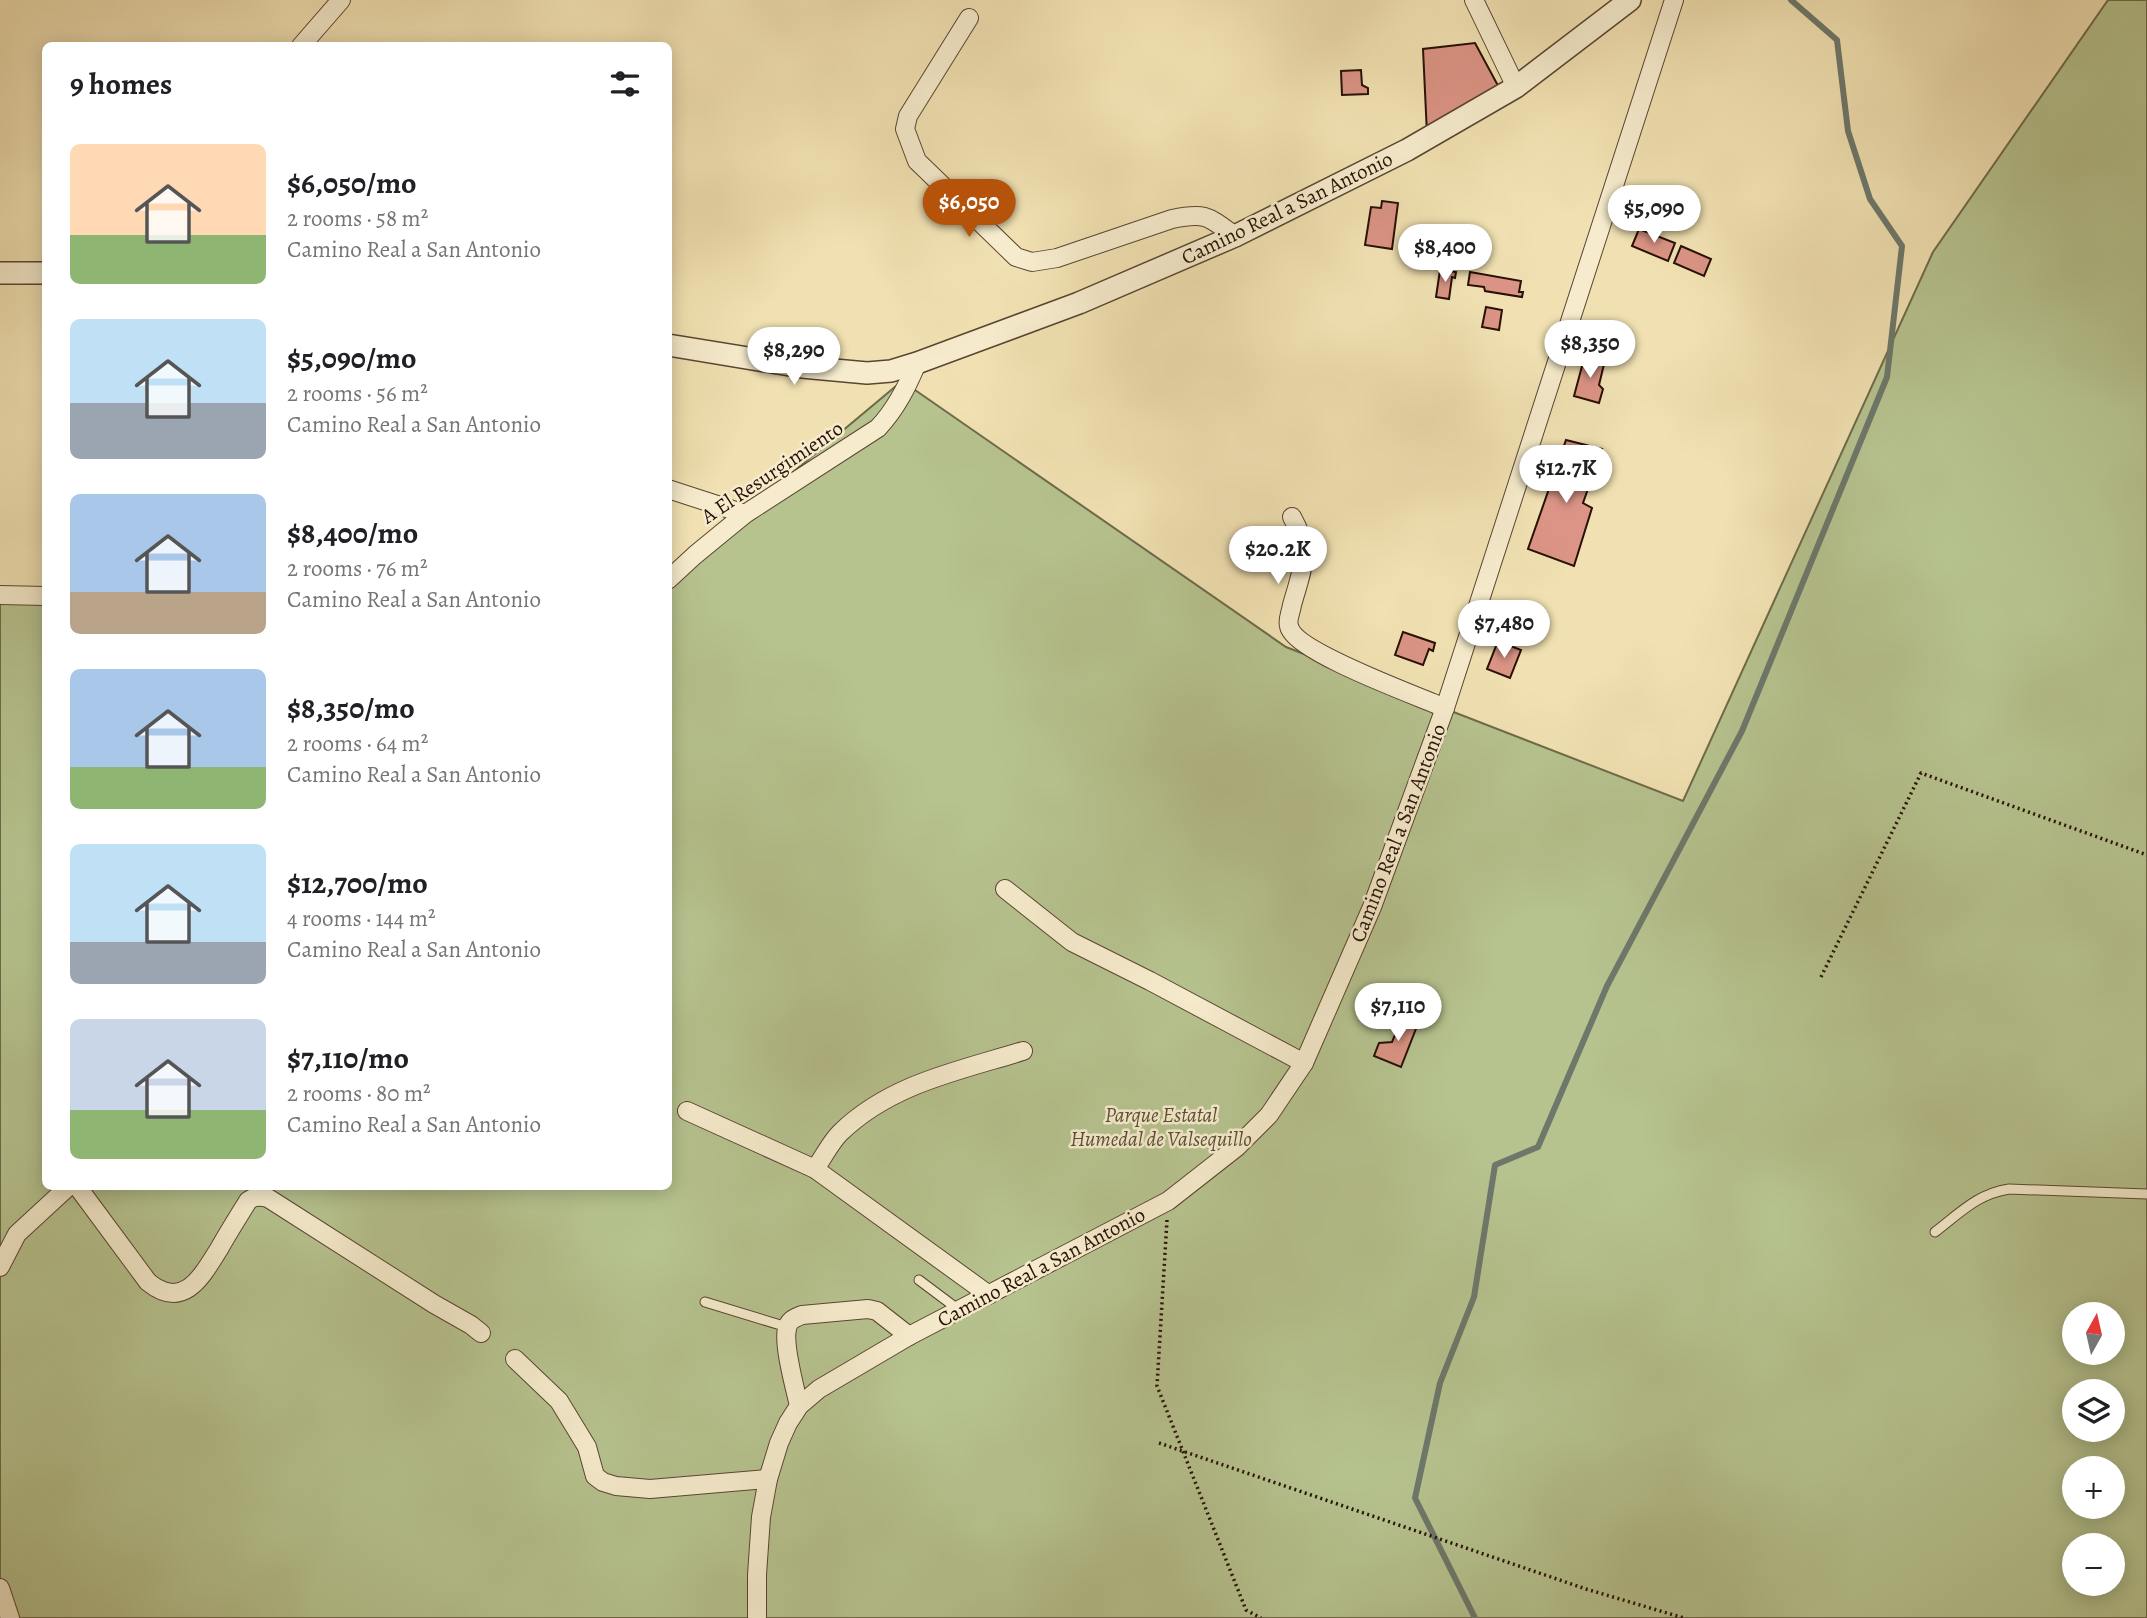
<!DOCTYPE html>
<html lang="en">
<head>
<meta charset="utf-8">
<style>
	body { margin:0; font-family:Alegreya,serif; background:#f2f2f2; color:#202124; height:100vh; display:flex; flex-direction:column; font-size:26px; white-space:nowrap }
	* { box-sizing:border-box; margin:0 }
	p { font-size:23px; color:#757577 }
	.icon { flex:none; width:38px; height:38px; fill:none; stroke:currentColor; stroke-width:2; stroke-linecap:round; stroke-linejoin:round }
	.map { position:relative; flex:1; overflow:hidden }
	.panel { position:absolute; left:42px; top:42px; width:630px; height:1148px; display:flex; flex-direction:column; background:#fff; border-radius:10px; box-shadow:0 4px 18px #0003 }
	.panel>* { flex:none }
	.needle { width:46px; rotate:8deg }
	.fabs { position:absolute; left:2062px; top:1302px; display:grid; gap:14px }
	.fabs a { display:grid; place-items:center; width:63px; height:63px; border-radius:50%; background:#fff; box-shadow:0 4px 18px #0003; font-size:35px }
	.price { position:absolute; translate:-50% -60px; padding:0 16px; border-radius:24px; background:#fff; color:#222; font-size:23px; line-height:46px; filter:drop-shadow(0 2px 4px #0008) }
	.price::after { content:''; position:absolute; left:50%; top:42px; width:21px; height:16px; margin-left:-10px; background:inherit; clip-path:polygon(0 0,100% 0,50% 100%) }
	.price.selected { background:#b45309; color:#fff }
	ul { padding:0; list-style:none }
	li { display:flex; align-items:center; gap:21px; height:175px; padding:0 28px }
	li span { display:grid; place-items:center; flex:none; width:196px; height:140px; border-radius:10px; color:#555 }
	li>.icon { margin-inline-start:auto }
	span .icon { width:84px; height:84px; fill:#fffc; stroke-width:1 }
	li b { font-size:30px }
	h2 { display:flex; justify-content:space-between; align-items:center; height:84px; padding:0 28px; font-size:30px }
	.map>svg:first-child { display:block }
</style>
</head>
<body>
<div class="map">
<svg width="2147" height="1618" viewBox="0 0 2147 1618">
	<rect width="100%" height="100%" fill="#f1e1b2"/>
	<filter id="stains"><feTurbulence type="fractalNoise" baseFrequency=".00286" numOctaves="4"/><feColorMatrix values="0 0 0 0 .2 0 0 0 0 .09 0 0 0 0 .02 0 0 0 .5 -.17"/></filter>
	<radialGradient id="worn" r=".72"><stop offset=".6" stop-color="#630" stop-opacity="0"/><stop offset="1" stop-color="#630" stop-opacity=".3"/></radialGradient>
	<path fill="#b6c38f" stroke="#6e6a4a" stroke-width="2" fill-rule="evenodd" d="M2108,0H2147V1618H0V601L45,600L46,1186H668L669,576L902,381L1286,647L1683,801L1933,252ZM2074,1314H2112V1353H2074ZM2074,1391H2112V1430H2074ZM2074,1468H2112V1507H2074ZM2074,1545H2112V1584H2074Z"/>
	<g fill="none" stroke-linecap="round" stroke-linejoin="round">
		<polyline stroke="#6d786b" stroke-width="6" points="1475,1618 1415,1498 1440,1383 1474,1297 1495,1165 1538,1147 1607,986 1742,731 1887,377 1902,246 1870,199 1848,131 1837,40 1791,0"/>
	</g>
	<g fill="#db9485" stroke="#271106" stroke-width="2">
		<polygon points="1475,43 1502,93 1427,134 1423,49"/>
		<polygon points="1361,70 1362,85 1368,88 1368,94 1342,95 1341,71"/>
		<polygon points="1382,201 1398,203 1392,249 1365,245 1371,207 1381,208"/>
		<polygon points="1639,229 1675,243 1668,261 1632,246"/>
		<polygon points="1681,246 1711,259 1704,276 1674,263"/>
		<polygon points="1440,270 1456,272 1455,278 1452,277 1449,299 1436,297"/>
		<polygon points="1470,272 1521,281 1519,292 1523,292 1522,297 1485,291 1484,287 1468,285"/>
		<polygon points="1486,307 1502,310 1499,330 1482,327"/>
		<polygon points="1585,355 1605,360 1599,385 1603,389 1599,403 1574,396"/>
		<polygon points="1566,440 1602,449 1583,503 1592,508 1574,566 1528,549"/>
		<polygon points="1403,632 1435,643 1433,651 1429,649 1423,665 1395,655"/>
		<polygon points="1498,641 1521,650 1510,678 1487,669"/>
		<polygon points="1404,1014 1419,1021 1401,1067 1374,1056 1379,1043 1392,1042"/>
	</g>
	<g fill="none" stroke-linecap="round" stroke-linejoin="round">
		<g stroke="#5a4531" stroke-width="11">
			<g id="service">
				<path d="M1935,1232C1960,1213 1977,1194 2009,1189L2147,1194"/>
				<polyline points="919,1280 959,1310"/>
				<polyline points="705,1302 787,1327"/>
			</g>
		</g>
		<g stroke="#5a4531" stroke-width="20">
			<g id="minor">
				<polyline points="1474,0 1516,87"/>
				<path d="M969,18L908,116L905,129L917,161L1016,257L1032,262L1057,258L1172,219C1205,212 1208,216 1235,236"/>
				<polyline points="301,46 341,0"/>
				<polyline points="668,489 745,514"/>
				<path d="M1292,517C1312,552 1302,569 1292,605C1291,612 1287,620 1289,626C1294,652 1418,696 1445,708"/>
				<path d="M668,580L695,555L745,514L878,428C896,409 907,387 917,363"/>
				<polyline points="0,595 46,596"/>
				<polyline points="1005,889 1072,942 1150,981 1304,1063"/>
				<polyline points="687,1111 815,1169 989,1295"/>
				<path d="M815,1169C823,1158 830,1143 840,1133C890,1084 958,1071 1023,1051"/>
				<path d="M77,1186L148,1282C184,1311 202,1276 219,1249C228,1233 238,1217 248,1201C254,1196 260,1196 268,1198L434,1304L471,1325L481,1333"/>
				<polyline points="0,1267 17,1234 69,1186"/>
				<polyline points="515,1359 559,1401 587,1447 595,1476 603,1482 616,1486 650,1489 768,1479"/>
				<path d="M799,1406C795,1388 783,1345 787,1329C788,1320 795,1318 802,1315L868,1309L877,1311L909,1336"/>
				<polyline points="0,1588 10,1618"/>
				<polyline points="757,1618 757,1575 761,1517 768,1479 779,1443 788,1423 799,1406 819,1389 909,1336 1168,1201 1237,1147 1269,1115 1304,1063 1372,907 1445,708 1674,0"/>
			</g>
		</g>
		<g stroke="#5a4531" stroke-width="24">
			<g id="tertiary">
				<polyline points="0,273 46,273"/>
				<polyline points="668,345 802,367 867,373 891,371 917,363 1079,303 1235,236 1407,150 1516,87 1630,0"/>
			</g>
		</g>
		<g stroke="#271106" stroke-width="3.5" stroke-dasharray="2 3.5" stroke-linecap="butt">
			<polyline points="1821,977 1921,773 2147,855"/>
			<polyline points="1167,1220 1157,1386 1246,1610 1261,1618"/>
			<polyline points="1159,1443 1586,1589 1684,1618"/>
		</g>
		<use href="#service" stroke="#f6eccd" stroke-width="9"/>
		<use href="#minor" stroke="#f6eccd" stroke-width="18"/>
		<use href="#tertiary" stroke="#f6eccd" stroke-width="21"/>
	</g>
	<g text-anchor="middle" stroke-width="5" stroke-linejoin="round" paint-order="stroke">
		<g font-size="21" fill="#271106" stroke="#f6eccd">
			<text transform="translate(1287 208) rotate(-26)" y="7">Camino Real a San Antonio</text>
			<text transform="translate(772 472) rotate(-34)" y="7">A El Resurgimiento</text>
			<text transform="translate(1398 833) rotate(-69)" y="7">Camino Real a San Antonio</text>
			<text transform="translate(1041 1267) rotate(-28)" y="7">Camino Real a San Antonio</text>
		</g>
		<g font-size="21" font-style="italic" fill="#594f36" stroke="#f6eccd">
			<text x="1161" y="1122">Parque Estatal<tspan x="1161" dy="24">Humedal de Valsequillo</tspan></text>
		</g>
	</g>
	<rect width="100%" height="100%" filter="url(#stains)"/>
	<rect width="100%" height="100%" fill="url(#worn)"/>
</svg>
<div class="fabs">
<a><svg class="needle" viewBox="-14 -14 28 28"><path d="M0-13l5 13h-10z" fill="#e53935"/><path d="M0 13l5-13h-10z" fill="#757577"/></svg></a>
<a><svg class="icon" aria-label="layers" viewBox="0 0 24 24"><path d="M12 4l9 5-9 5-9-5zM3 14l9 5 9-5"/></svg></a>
<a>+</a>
<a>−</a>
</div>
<b class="price selected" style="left:969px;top:239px">$6,050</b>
<b class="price" style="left:1654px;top:245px">$5,090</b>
<b class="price" style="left:1445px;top:284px">$8,400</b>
<b class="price" style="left:1590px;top:380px">$8,350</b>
<b class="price" style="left:794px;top:387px">$8,290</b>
<b class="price" style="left:1566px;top:505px">$12.7K</b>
<b class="price" style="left:1278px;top:586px">$20.2K</b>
<b class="price" style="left:1504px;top:660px">$7,480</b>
<b class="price" style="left:1398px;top:1043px">$7,110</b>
<section class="panel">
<h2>9 homes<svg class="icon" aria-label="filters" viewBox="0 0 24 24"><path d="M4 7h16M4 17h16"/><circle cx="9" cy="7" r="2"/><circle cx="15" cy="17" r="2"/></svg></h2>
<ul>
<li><span style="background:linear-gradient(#ffd9b3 65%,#8fb573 0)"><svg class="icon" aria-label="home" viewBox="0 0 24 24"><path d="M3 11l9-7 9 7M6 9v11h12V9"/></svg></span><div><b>$6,050/mo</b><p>2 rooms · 58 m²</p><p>Camino Real a San Antonio</p></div></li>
<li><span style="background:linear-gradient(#bfe0f5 60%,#9aa5b1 0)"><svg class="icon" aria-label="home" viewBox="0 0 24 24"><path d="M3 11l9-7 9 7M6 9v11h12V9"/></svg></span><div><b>$5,090/mo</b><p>2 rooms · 56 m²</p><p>Camino Real a San Antonio</p></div></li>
<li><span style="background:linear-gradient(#a9c7e8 70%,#b9a48a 0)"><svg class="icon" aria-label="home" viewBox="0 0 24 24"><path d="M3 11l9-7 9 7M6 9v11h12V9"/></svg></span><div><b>$8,400/mo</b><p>2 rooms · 76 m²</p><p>Camino Real a San Antonio</p></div></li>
<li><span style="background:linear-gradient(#a9c7e8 70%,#8fb573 0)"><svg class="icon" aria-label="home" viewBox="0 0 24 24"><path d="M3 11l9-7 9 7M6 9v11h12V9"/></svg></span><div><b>$8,350/mo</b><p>2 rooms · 64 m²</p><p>Camino Real a San Antonio</p></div></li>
<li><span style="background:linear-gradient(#bfe0f5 70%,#9aa5b1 0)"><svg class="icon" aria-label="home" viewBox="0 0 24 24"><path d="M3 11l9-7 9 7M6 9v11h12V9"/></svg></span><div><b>$12,700/mo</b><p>4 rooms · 144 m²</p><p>Camino Real a San Antonio</p></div></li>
<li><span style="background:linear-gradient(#c9d6e8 65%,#8fb573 0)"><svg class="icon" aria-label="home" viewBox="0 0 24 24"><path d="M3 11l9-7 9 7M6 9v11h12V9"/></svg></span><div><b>$7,110/mo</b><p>2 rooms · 80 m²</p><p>Camino Real a San Antonio</p></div></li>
</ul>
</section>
</div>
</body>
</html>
